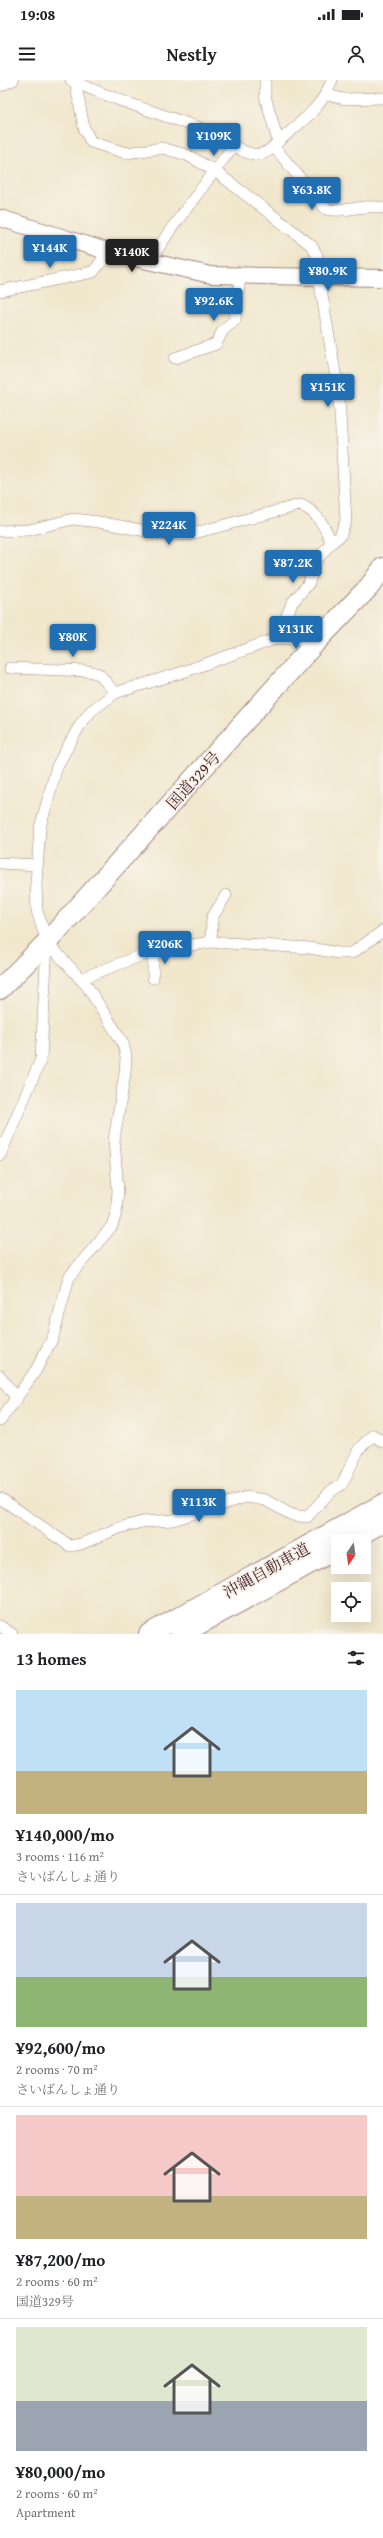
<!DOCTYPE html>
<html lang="en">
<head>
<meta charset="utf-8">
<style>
	body { margin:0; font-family:"Gentium Book Plus","Noto Serif JP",serif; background:#f2f2f2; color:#202124; height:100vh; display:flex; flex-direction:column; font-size:15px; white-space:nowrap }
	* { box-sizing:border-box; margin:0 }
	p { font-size:13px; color:#757577 }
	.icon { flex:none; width:22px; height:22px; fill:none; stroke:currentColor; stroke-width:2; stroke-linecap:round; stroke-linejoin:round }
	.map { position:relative; height:1554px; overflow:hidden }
	.side { display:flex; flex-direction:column; background:#fff; flex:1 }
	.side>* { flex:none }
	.needle { width:26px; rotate:193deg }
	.tools { position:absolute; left:331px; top:1454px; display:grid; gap:8px }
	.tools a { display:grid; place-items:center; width:40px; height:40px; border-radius:0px; background:#fff; box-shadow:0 4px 16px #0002; font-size:20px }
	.price { position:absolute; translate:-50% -34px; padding:0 9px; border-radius:4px; background:#1f6fb2; color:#fff; font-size:13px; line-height:26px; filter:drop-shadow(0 1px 2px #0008) }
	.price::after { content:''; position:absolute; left:50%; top:24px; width:12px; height:9px; margin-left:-6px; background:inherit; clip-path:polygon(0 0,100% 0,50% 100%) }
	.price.current { background:#222; color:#fff }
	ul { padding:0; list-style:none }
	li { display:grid; align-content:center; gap:8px; height:212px; padding:0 16px }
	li+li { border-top:1px solid #e0e0e0 }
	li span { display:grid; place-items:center; height:124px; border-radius:0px; color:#555 }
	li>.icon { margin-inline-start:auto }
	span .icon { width:72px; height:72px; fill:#fffc; stroke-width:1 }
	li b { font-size:17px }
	h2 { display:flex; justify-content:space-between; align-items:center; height:48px; padding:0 16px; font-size:17px }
	.status { display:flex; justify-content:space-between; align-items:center; height:28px; padding:0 20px; background:#fff; direction:ltr }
	.status svg { height:11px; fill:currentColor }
	header { display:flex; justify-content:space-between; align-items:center; height:52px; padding:0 16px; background:#fff; font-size:18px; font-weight:600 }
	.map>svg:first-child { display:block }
</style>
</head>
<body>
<div class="status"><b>19:08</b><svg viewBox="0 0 49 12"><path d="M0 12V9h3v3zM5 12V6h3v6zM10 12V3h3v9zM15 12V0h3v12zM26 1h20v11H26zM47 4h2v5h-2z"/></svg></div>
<header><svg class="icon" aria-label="menu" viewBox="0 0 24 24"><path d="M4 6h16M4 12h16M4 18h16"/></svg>Nestly<svg class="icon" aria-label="person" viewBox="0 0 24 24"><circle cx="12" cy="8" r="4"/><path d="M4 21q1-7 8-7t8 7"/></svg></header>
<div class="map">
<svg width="383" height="1554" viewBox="0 0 383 1554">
	<rect width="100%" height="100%" fill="#f7f3e8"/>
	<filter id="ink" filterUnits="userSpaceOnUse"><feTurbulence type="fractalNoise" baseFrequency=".025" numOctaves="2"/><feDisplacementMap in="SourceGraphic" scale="8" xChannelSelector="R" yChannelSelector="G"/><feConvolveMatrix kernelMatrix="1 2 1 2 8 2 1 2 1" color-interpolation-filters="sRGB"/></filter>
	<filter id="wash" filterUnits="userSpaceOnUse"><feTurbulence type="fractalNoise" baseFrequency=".012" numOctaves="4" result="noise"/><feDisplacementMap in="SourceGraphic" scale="16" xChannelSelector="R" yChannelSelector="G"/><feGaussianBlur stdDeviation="0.9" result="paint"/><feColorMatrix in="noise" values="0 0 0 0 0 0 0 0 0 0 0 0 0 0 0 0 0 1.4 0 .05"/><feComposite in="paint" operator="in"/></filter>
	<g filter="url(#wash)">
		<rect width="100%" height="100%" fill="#f1e7cd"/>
	</g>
	<g filter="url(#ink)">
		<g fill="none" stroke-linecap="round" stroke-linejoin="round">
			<g stroke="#9e837c" stroke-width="12">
				<g id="street">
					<path d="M71,0C117,22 166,35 213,53C228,59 243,77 260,74C269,73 273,66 279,61C301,42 322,28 332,0"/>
					<polyline points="75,0 84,48 91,62 126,73 162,68 187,75 215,91 311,165 317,175 319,198 339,316 346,441 340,456 331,463 315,482 309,503 292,523 278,558"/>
					<polyline points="265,0 265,16 278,61"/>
					<polyline points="0,6 13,0"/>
					<polyline points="327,15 344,19 383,18"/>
					<path d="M274,67L326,129C344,134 362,123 383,128"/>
					<polyline points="149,182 171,149 234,65"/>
					<polyline points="0,211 93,192 101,182 105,171"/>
					<polyline points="175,278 216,264 223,250 235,240 240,197"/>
					<path d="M0,451L29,450L73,439L99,442L167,455H187L300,425C316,430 326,448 331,463"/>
					<polyline points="10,588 88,591 99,594 115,613"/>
					<polyline points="0,783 36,785"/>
					<polyline points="211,862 212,838 226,815"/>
					<polyline points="153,898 153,872"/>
					<polyline points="80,899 150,872 211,862 310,868 338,873 352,873 383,851"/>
					<polyline points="0,1075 41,979 47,863"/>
					<polyline points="0,1296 17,1319"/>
					<polyline points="0,1341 36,1290 53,1257 69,1197 112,1146 116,1133 118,1111 114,1060 125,993 126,977 123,963 87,906 47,862 37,831 36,803 40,748 57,686 80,645 91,631 115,613 180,593 278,558 303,559 315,563"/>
					<polyline points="0,1418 70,1466 81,1464 119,1448 142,1442 173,1440 246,1417 265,1420 292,1435 307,1437 331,1411 342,1404 359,1369 373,1355 383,1362"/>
					<polyline points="0,1546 12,1554"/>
				</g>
			</g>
			<g stroke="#9e837c" stroke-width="18">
				<polyline id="secondary" points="0,138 116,174 211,195 383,198"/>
			</g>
			<g stroke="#9e837c" stroke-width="22">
				<g id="highway">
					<polyline points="0,909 47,862 315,563 369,507 383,488"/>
					<polyline points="349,1461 383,1442"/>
					<polyline points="149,1554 383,1424"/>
					<polyline points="181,1554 338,1468"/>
				</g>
			</g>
			<use href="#street" stroke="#fff" stroke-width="11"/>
			<use href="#secondary" stroke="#fff" stroke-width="16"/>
			<use href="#highway" stroke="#fff" stroke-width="20"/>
		</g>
	</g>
	<g text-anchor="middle" stroke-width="4" stroke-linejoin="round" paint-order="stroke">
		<g font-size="16" fill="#4a1f2b" stroke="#f7f3e8">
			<text transform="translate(193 700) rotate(-48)" y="6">国道329号</text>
			<text transform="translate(266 1490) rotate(-29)" y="6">沖縄自動車道</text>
		</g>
	</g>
</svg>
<div class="tools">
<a><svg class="needle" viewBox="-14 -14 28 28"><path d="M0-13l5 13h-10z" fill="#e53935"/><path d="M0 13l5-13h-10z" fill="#757577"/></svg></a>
<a><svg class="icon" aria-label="locate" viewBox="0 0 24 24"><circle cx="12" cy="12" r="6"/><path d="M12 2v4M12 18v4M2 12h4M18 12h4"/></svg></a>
</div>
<b class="price" style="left:214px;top:77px">¥109K</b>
<b class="price" style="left:312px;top:131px">¥63.8K</b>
<b class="price" style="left:50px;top:189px">¥144K</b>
<b class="price current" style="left:132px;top:193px">¥140K</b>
<b class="price" style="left:328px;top:212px">¥80.9K</b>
<b class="price" style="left:214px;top:242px">¥92.6K</b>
<b class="price" style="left:328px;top:328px">¥151K</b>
<b class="price" style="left:169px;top:466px">¥224K</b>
<b class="price" style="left:293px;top:504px">¥87.2K</b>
<b class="price" style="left:296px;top:570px">¥131K</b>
<b class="price" style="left:73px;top:578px">¥80K</b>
<b class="price" style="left:165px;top:885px">¥206K</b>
<b class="price" style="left:199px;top:1443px">¥113K</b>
</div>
<section class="side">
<h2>13 homes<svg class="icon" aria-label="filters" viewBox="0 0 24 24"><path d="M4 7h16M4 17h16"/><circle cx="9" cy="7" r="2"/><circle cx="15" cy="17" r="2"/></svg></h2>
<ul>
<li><span style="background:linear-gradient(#bfe0f5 65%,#c2b280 0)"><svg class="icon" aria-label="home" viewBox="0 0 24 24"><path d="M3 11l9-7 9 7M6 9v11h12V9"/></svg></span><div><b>¥140,000/mo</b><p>3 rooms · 116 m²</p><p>さいばんしょ通り</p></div></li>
<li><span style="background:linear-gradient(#c9d6e8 60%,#8fb573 0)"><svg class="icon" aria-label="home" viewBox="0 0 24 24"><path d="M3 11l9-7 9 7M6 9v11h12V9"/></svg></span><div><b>¥92,600/mo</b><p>2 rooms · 70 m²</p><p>さいばんしょ通り</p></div></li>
<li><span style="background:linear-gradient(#f6c9c9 65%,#c2b280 0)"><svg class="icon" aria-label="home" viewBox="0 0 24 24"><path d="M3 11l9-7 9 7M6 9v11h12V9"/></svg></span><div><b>¥87,200/mo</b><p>2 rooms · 60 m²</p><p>国道329号</p></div></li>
<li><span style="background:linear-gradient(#dfe7d0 60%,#9aa5b1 0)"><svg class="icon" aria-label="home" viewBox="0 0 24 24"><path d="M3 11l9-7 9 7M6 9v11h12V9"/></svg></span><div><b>¥80,000/mo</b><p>2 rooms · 60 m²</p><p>Apartment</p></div></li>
</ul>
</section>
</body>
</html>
